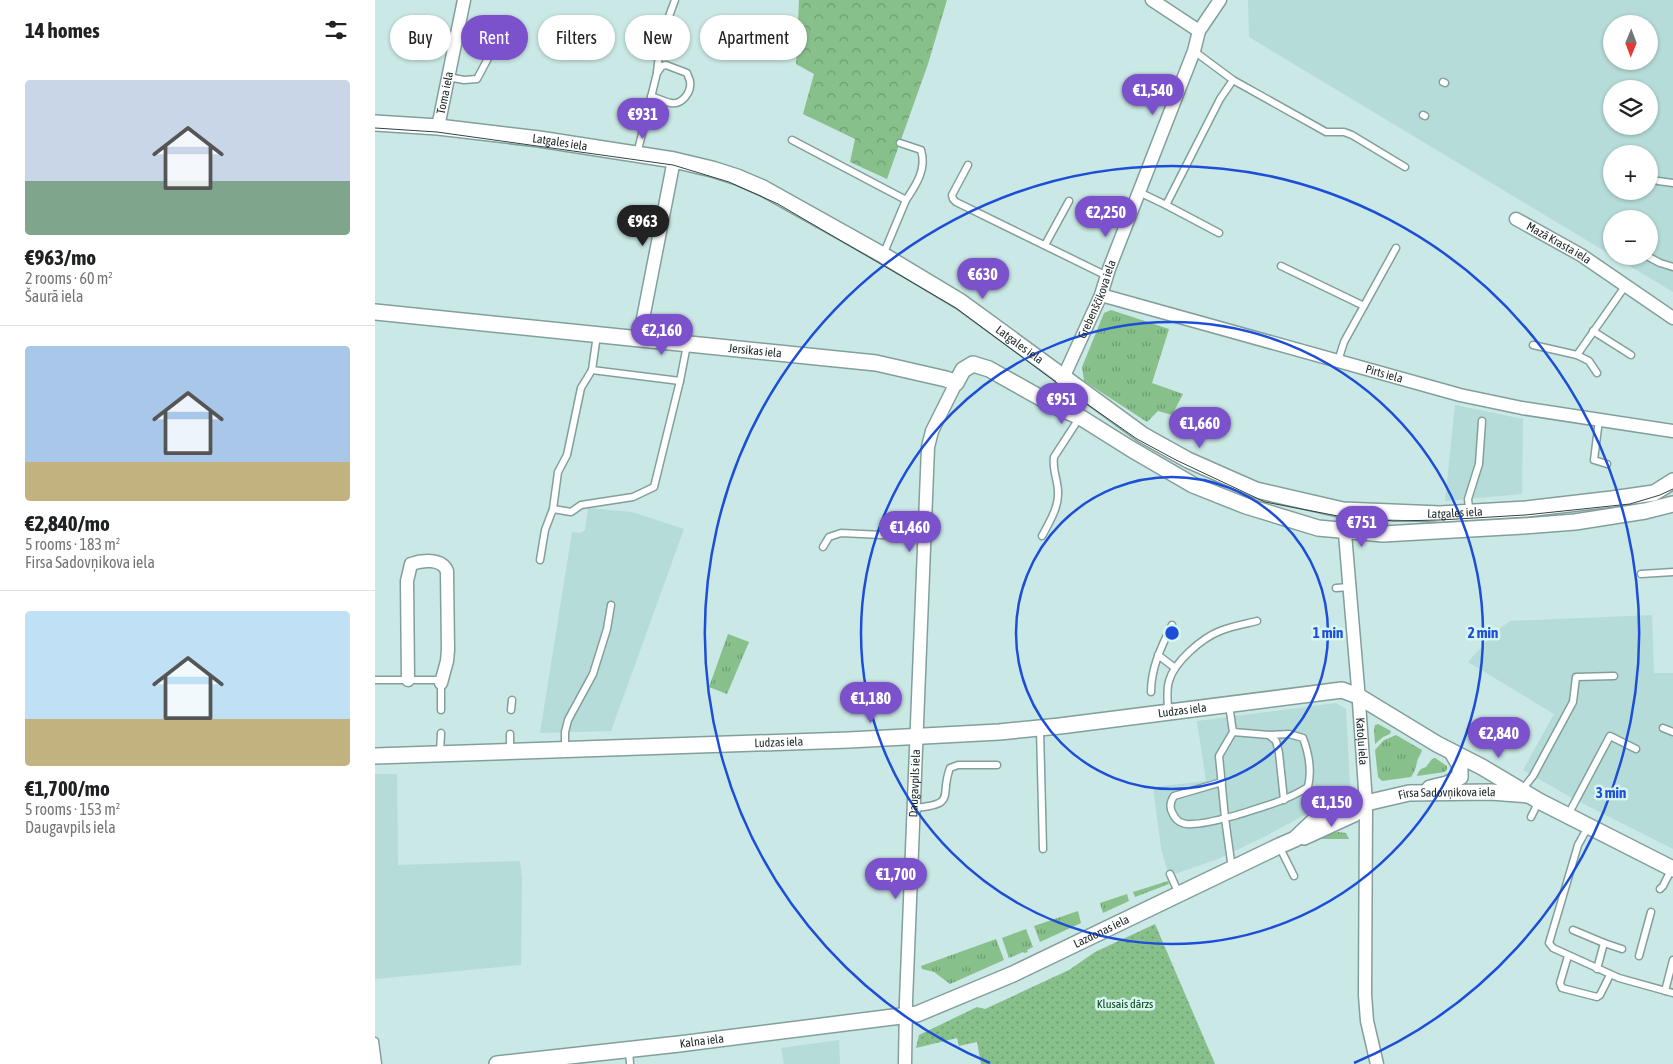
<!DOCTYPE html>
<html lang="en">
<head>
<meta charset="utf-8">
<style>
	body { margin:0; font-family:"Asap Condensed",sans-serif; background:#f6f6f6; color:#202124; height:100vh; display:flex; flex-direction:column; font-size:19px; white-space:nowrap }
	* { box-sizing:border-box; margin:0 }
	p { font-size:16px; color:#757577 }
	.icon { flex:none; width:28px; height:28px; fill:none; stroke:currentColor; stroke-width:2; stroke-linecap:round; stroke-linejoin:round }
	.map { position:relative; flex:1; overflow:hidden }
	.panel { display:flex; flex-direction:column; background:#fff; width:375px }
	.panel>* { flex:none }
	.banner { position:absolute; left:15px; top:15px; width:475px; height:45px; display:flex; gap:10px }
	.needle { width:32px; rotate:181deg }
	.buttons { position:absolute; left:1228px; top:15px; display:grid; gap:10px }
	.buttons a { display:grid; place-items:center; width:55px; height:55px; border-radius:50%; background:#fff; box-shadow:0 1px 4px #0004; font-size:25px }
	.price { position:absolute; translate:-50% -42px; padding:0 11px; border-radius:18px; background:#7b52cb; color:#fff; font-size:16px; line-height:32px; filter:drop-shadow(0 1px 2px #0008) }
	.price::after { content:''; position:absolute; left:50%; top:30px; width:15px; height:11px; margin-left:-8px; background:inherit; clip-path:polygon(0 0,100% 0,50% 100%) }
	.price.on { background:#222; color:#fff }
	ul { padding:0; list-style:none }
	li { display:grid; align-content:center; gap:10px; height:265px; padding:0 25px }
	li+li { border-top:1px solid #e0e0e0 }
	li span { display:grid; place-items:center; height:155px; border-radius:5px; color:#555 }
	li>.icon { margin-inline-start:auto }
	span .icon { width:90px; height:90px; fill:#fffc; stroke-width:1 }
	li b { font-size:21px }
	h2 { display:flex; justify-content:space-between; align-items:center; height:60px; padding:0 25px; font-size:21px }
	.pill { padding:0 18px; border-radius:22px; background:#fff; box-shadow:0 1px 4px #0004; font-size:18px; line-height:45px }
	.pill.on { background:#7b52cb; color:#fff }
	main { display:flex; flex:1; min-height:0 }
	.map>svg:first-child { display:block }
</style>
</head>
<body>
<main>
<section class="panel">
<h2>14 homes<svg class="icon" aria-label="filters" viewBox="0 0 24 24"><path d="M4 7h16M4 17h16"/><circle cx="9" cy="7" r="2"/><circle cx="15" cy="17" r="2"/></svg></h2>
<ul>
<li><span style="background:linear-gradient(#c9d6e8 65%,#7fa58c 0)"><svg class="icon" aria-label="home" viewBox="0 0 24 24"><path d="M3 11l9-7 9 7M6 9v11h12V9"/></svg></span><div><b>€963/mo</b><p>2 rooms · 60 m²</p><p>Šaurā iela</p></div></li>
<li><span style="background:linear-gradient(#a9c7e8 75%,#c2b280 0)"><svg class="icon" aria-label="home" viewBox="0 0 24 24"><path d="M3 11l9-7 9 7M6 9v11h12V9"/></svg></span><div><b>€2,840/mo</b><p>5 rooms · 183 m²</p><p>Firsa Sadovņikova iela</p></div></li>
<li><span style="background:linear-gradient(#bfe0f5 70%,#c2b280 0)"><svg class="icon" aria-label="home" viewBox="0 0 24 24"><path d="M3 11l9-7 9 7M6 9v11h12V9"/></svg></span><div><b>€1,700/mo</b><p>5 rooms · 153 m²</p><p>Daugavpils iela</p></div></li>
</ul>
</section>
<div class="map">
<svg width="1298" height="1064" viewBox="0 0 1298 1064">
	<defs>
		<pattern id="grass-tufts" width="24" height="20" patternUnits="userSpaceOnUse" patternTransform="scale(1.25)"><rect width="24" height="20" fill="#88c08c"/><path d="M3 7l-1-3M5 7V3M7 7l1-3M15 17l-1-3M17 17v-4M19 17l1-3" fill="none" stroke="#6e9c72"/></pattern>
		<pattern id="forest-crowns" width="20" height="18" patternUnits="userSpaceOnUse" patternTransform="scale(1.25)"><rect width="20" height="18" fill="#88c08c"/><path d="M2 6a3 3 0 1 1 6 0M12 15a3 3 0 1 1 6 0" fill="none" stroke="#6e9c72"/></pattern>
		<pattern id="park-dots" width="8" height="8" patternUnits="userSpaceOnUse" patternTransform="scale(1.25)"><rect width="8" height="8" fill="#88c08c"/><path d="M2 2h.1M6 6h.1" fill="none" stroke="#6e9c72" stroke-width="1.8" stroke-linecap="round"/></pattern>
	</defs>
	<rect width="100%" height="100%" fill="#cae8e5"/>
	<g fill="#b5dcd8" fill-rule="evenodd">
		<path d="M873,0H1298V292L1238,256H1274V219H1236V255L874,37ZM1236,24H1274V61H1236ZM1236,89H1274V126H1236ZM1236,154H1274V191H1236Z"/>
		<polygon points="1080,405 1148,419 1147,494 1070,501"/>
		<polygon points="213,508 257,512 309,529 236,731 165,733 197,532 205,533 210,530"/>
		<polygon points="1277,615 1279,673 1298,673 1298,849 1197,798 1148,770 1179,714 1093,662 1118,634 1135,621"/>
		<polygon points="961,703 971,709 975,787 972,792 891,836 843,859 794,876 786,848 778,787 831,781 822,721"/>
		<polygon points="0,774 22,774 23,865 145,861 147,879 146,965 0,979"/>
		<polygon points="464,1040 465,1064 409,1064 406,1048"/>
	</g>
	<g fill="url(#grass-tufts)">
		<polygon points="736,310 794,329 777,383 808,394 797,415 783,411 772,422 709,381 707,367 729,313"/>
		<polygon points="353,634 374,642 352,694 334,687"/>
		<polygon points="1003,724 1016,731 1015,734 1008,737 1000,744 999,729 1000,725"/>
		<path d="M1021,735L1047,750C1046,755 1043,757 1042,762C1041,768 1040,771 1036,777L1007,781L1003,777L1000,750L1009,740Z"/>
		<polygon points="1060,758 1072,766 1072,769 1070,772 1042,776 1043,773 1046,769 1051,767 1057,759"/>
		<polygon points="963,832 971,833 974,839 943,839 952,834"/>
		<polygon points="793,881 794,884 760,897 758,892"/>
		<polygon points="752,894 754,901 728,913 725,903"/>
		<polygon points="703,911 706,923 665,942 659,926"/>
		<polygon points="651,929 658,947 652,950 653,952 649,953 648,952 634,958 627,938"/>
		<polygon points="621,939 629,960 575,984 559,972 547,969 546,966"/>
	</g>
	<polygon fill="url(#forest-crowns)" points="424,0 572,0 553,64 512,179 475,162 480,139 428,114 439,74 421,64"/>
	<polygon fill="url(#park-dots)" points="780,924 840,1064 606,1064 602,1042 584,1046 582,1038 541,1048 544,1035 602,1007 610,1009 694,970 720,952"/>
	<g fill="none" stroke-linecap="round" stroke-linejoin="round">
		<g stroke="#829f9c" stroke-width="9">
			<g id="service">
				<polyline points="819,51 858,80 951,132 969,132 977,135 1030,167"/>
				<polyline points="282,72 286,38 300,0"/>
				<polyline points="73,77 89,80 102,79 118,49"/>
				<polyline points="1068,82 1070,83"/>
				<polyline points="1048,115 1050,116"/>
				<polyline points="417,140 531,200 508,255"/>
				<path d="M525,143L546,150C552,169 541,185 531,200"/>
				<path d="M262,154L282,73L287,66L291,65L312,73C313,76 314,78 315,81C317,92 307,105 296,103C290,102 282,98 276,96"/>
				<polyline points="593,165 577,195 578,199 581,202 732,276"/>
				<polyline points="1283,181 1298,183"/>
				<polyline points="764,192 791,205 845,99 858,80"/>
				<polyline points="791,205 844,233"/>
				<polyline points="670,245 694,201"/>
				<polyline points="1272,256 1285,263 1298,267"/>
				<polyline points="906,266 989,306"/>
				<polyline points="1218,331 1256,355"/>
				<polyline points="222,335 217,370 305,381 312,345"/>
				<polyline points="1158,345 1202,355 1214,361 1222,373"/>
				<polyline points="1202,355 1251,285"/>
				<polyline points="963,361 969,342 1021,248"/>
				<polyline points="217,370 206,388 192,455 183,472 178,509 196,512 206,505 258,497 279,487 305,381"/>
				<polyline points="1224,420 1219,460 1232,464"/>
				<polyline points="1094,508 1093,499 1104,464 1107,421"/>
				<path d="M667,536C674,523 684,507 683,492C683,480 677,470 679,457L705,417"/>
				<polyline points="448,547 454,537 466,533 549,537"/>
				<polyline points="165,560 170,530 178,509"/>
				<polyline points="1266,574 1298,572"/>
				<polyline points="961,588 974,587"/>
				<polyline points="783,655 800,668"/>
				<polyline points="0,680 63,680 66,683 66,710"/>
				<path d="M776,692C776,668 786,647 797,625"/>
				<polyline points="854,705 858,732 844,756 850,818 857,869"/>
				<polyline points="136,710 137,700"/>
				<path d="M793,712C793,702 791,691 794,681C799,662 827,638 845,631C857,626 870,624 882,621"/>
				<polyline points="665,728 668,849"/>
				<polyline points="1288,728 1298,732"/>
				<polyline points="894,735 901,741 904,753 909,800"/>
				<polyline points="190,749 190,732 193,720 218,674 232,629 236,605"/>
				<polyline points="135,751 135,734"/>
				<polyline points="65,753 66,733"/>
				<path d="M847,782L799,796C795,802 794,808 798,814C801,821 808,825 817,824C831,824 847,819 862,815C887,807 911,801 933,787C937,770 934,754 928,738L914,734L894,735L858,732"/>
				<polyline points="1147,790 1158,776 1198,702 1201,677 1239,676"/>
				<path d="M539,808C583,804 564,797 575,768L583,765H622"/>
				<polyline points="1193,815 1235,736 1261,749"/>
				<polyline points="1156,817 1164,801"/>
				<polyline points="1213,827 1203,845 1174,943 1178,948 1244,978 1298,993"/>
				<polyline points="904,846 919,876"/>
				<polyline points="795,874 804,894"/>
				<polyline points="1285,889 1288,886 1297,868"/>
				<polyline points="1198,930 1229,943 1222,969"/>
				<polyline points="1229,943 1247,949"/>
				<polyline points="1193,956 1185,983 1187,988 1222,997 1225,995 1235,975"/>
				<polyline points="1264,956 1276,912"/>
				<polyline points="1290,991 1298,960"/>
				<polyline points="0,1041 3,1064"/>
				<polyline points="254,1050 255,1064"/>
			</g>
		</g>
		<g stroke="#829f9c" stroke-width="15">
			<g id="minor">
				<polyline points="777,0 824,31"/>
				<path id="s1" d="M63,127L89,0"/>
				<path id="s2" d="M1141,219L1206,255L1298,318"/>
				<path id="s3" d="M726,295L1085,395L1147,408L1298,431"/>
				<polyline points="264,339 299,160"/>
				<path id="s4" d="M680,406L689,376L726,295L734,269L819,51L824,31L845,0"/>
				<path id="s5" d="M968,510L983,688L991,803L990,995L992,1021L1002,1064"/>
				<path d="M33,680L32,581L36,564C47,560 67,558 72,571L73,650L72,661L66,683"/>
				<path id="s6" d="M530,1064L531,1001L553,447L557,431L581,383"/>
			</g>
		</g>
		<g stroke="#829f9c" stroke-width="18">
			<g id="tertiary">
				<path id="s7" d="M0,123L63,127L164,139L299,160L337,169L362,177L388,188L508,255L586,302L768,435L813,460L881,490L968,510L1065,514L1151,509L1237,499L1279,493L1298,481"/>
				<path id="s8" d="M0,312L501,363L571,379L581,383L588,370L598,364L614,369L680,406L705,417L756,449L818,485L871,506L943,528L1008,534L1148,526L1200,522L1270,511L1298,504"/>
				<path id="s9" d="M0,756L474,740L624,732L685,726L967,690L983,696L1062,744L1107,767L1164,801L1298,869"/>
				<polyline points="1055,788 1072,784 1085,777 1085,766 1077,752"/>
				<polyline points="929,837 979,814 991,803"/>
				<path id="s10" d="M122,1064L304,1044L542,1014L638,974L904,846L920,839L939,821L976,801L991,803L1034,793L1116,792L1153,795"/>
			</g>
		</g>
		<use href="#service" stroke="#fff" stroke-width="6"/>
		<use href="#minor" stroke="#fff" stroke-width="12"/>
		<use href="#tertiary" stroke="#fff" stroke-width="15"/>
		<polyline stroke="#344241" stroke-width="1" points="0,128 62,132 298,165 354,182 403,204 581,308 686,386 762,439 801,460 890,502 968,517 1019,521 1065,520 1150,515 1255,504 1285,495 1298,489"/>
	</g>
	<g fill="none" stroke="#1d4ed8" stroke-width="2.5">
		<circle cx="797" cy="633" r="156"/>
		<circle cx="797" cy="633" r="311"/>
		<path d="M615 1063A467 467 0 1 1 979 1063"/>
	</g>
	<g text-anchor="middle" stroke-width="5" stroke-linejoin="round" paint-order="stroke">
		<g font-size="12" fill="#1c2827" stroke="#d7f6f2">
			<text dy="4" stroke="none"><textPath href="#s1" startOffset="35">Toma iela</textPath></text>
			<text dy="4" stroke="none"><textPath href="#s7" startOffset="186">Latgales iela</textPath></text>
			<text dy="4" stroke="none"><textPath href="#s2" startOffset="49">Mazā Krasta iela</textPath></text>
			<text dy="4" stroke="none"><textPath href="#s4" startOffset="115">Grebenščikova iela</textPath></text>
			<text dy="4" stroke="none"><textPath href="#s7" startOffset="696">Latgales iela</textPath></text>
			<text dy="4" stroke="none"><textPath href="#s8" startOffset="382">Jersikas iela</textPath></text>
			<text dy="4" stroke="none"><textPath href="#s3" startOffset="294">Pirts iela</textPath></text>
			<text dy="4" stroke="none"><textPath href="#s7" startOffset="1176">Latgales iela</textPath></text>
			<text dy="4" stroke="none"><textPath href="#s9" startOffset="809">Ludzas iela</textPath></text>
			<text dy="4" stroke="none"><textPath href="#s9" startOffset="404">Ludzas iela</textPath></text>
			<text dy="4" stroke="none"><textPath href="#s5" startOffset="232">Katoļu iela</textPath></text>
			<text dy="4" stroke="none"><textPath href="#s6" startOffset="281">Daugavpils iela</textPath></text>
			<text dy="4" stroke="none"><textPath href="#s10" startOffset="1005">Firsa Sadovņikova iela</textPath></text>
			<text dy="4" stroke="none"><textPath href="#s10" startOffset="625">Lazdonas iela</textPath></text>
			<text dy="4" stroke="none"><textPath href="#s10" startOffset="206">Kalna iela</textPath></text>
		</g>
		<g font-size="12" fill="#023f11" stroke="#d7f6f2">
			<text x="750" y="1008">Klusais dārzs</text>
		</g>
	</g>
	<circle cx="797" cy="633" r="8" fill="#1d4ed8" stroke="#d7f6f2" stroke-width="2.5"/>
	<g font-size="15" text-anchor="middle" font-weight="bold" fill="#1d4ed8" stroke="#d7f6f2" stroke-width="5" stroke-linejoin="round" paint-order="stroke">
		<text x="953" y="638">1 min</text>
		<text x="1108" y="638">2 min</text>
		<text x="1236" y="798">3 min</text>
	</g>
</svg>
<div class="buttons">
<a><svg class="needle" viewBox="-14 -14 28 28"><path d="M0-13l5 13h-10z" fill="#e53935"/><path d="M0 13l5-13h-10z" fill="#757577"/></svg></a>
<a><svg class="icon" aria-label="layers" viewBox="0 0 24 24"><path d="M12 4l9 5-9 5-9-5zM3 14l9 5 9-5"/></svg></a>
<a>+</a>
<a>−</a>
</div>
<b class="price" style="left:778px;top:116px">€1,540</b>
<b class="price" style="left:268px;top:140px">€931</b>
<b class="price" style="left:731px;top:238px">€2,250</b>
<b class="price on" style="left:268px;top:247px">€963</b>
<b class="price" style="left:608px;top:300px">€630</b>
<b class="price" style="left:287px;top:356px">€2,160</b>
<b class="price" style="left:687px;top:425px">€951</b>
<b class="price" style="left:825px;top:449px">€1,660</b>
<b class="price" style="left:987px;top:548px">€751</b>
<b class="price" style="left:535px;top:553px">€1,460</b>
<b class="price" style="left:496px;top:724px">€1,180</b>
<b class="price" style="left:1124px;top:759px">€2,840</b>
<b class="price" style="left:957px;top:828px">€1,150</b>
<b class="price" style="left:521px;top:900px">€1,700</b>
<div class="banner">
<a class="pill">Buy</a>
<a class="pill on">Rent</a>
<a class="pill">Filters</a>
<a class="pill">New</a>
<a class="pill">Apartment</a>
</div>
</div>
</main>
</body>
</html>
